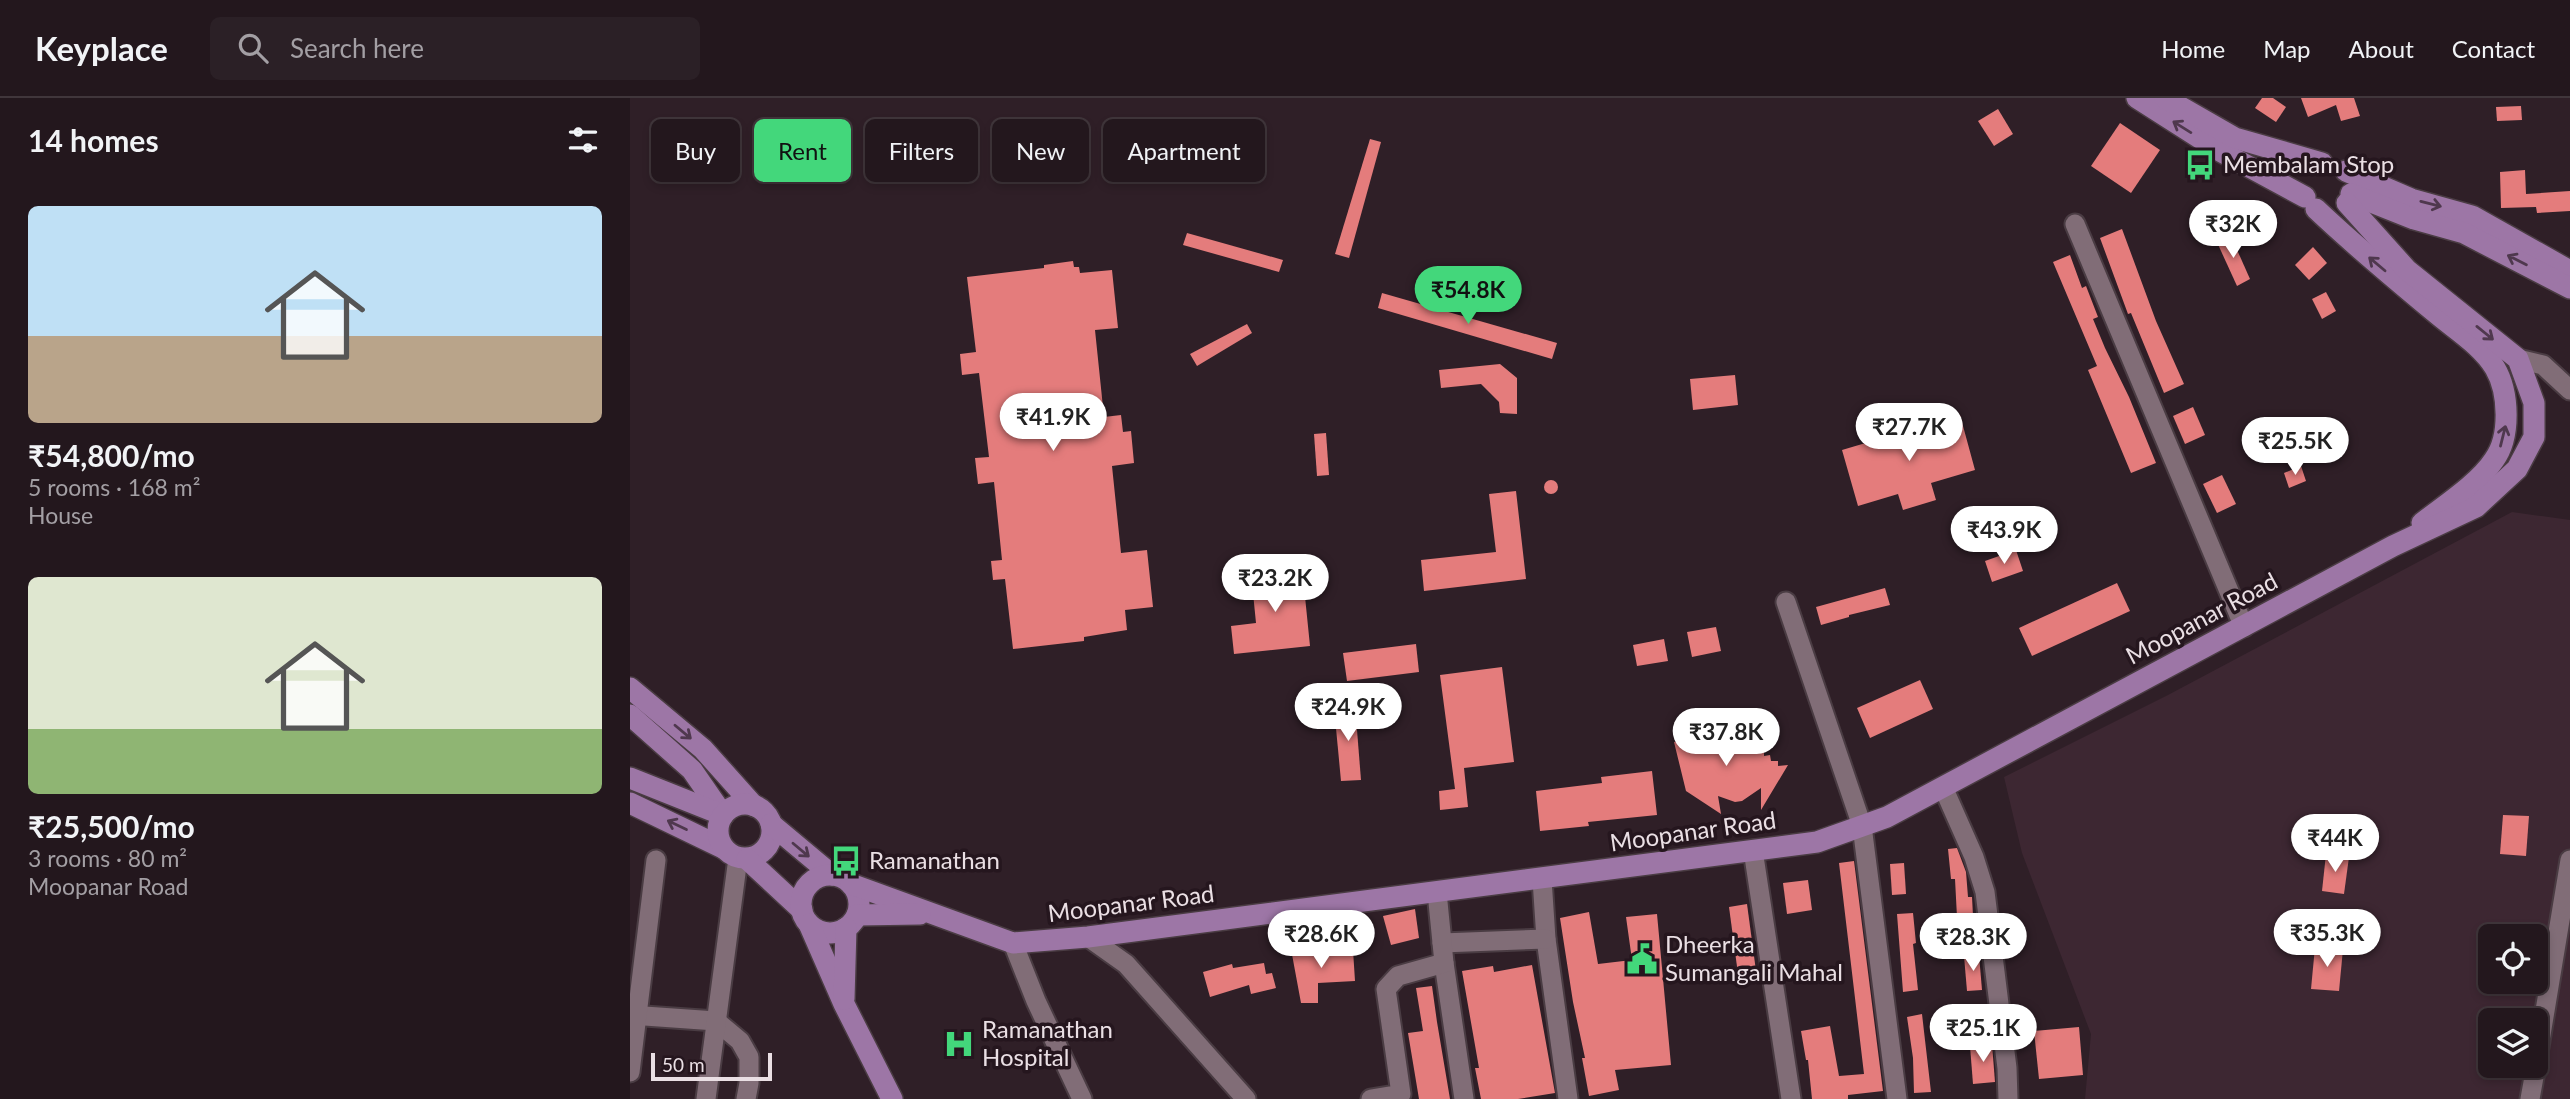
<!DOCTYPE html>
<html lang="en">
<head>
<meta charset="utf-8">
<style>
	body { margin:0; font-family:Lato,sans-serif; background:#2b2026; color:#f1f3f6; height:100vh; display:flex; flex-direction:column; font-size:26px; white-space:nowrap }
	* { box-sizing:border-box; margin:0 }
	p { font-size:23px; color:#a39fa4 }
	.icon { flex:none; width:38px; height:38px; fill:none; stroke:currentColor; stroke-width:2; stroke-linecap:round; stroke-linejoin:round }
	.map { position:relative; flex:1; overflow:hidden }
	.details { display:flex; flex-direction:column; background:#23171d; width:630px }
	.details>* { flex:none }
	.guide { position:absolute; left:21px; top:21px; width:665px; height:63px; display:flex; gap:14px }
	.buttons { position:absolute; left:1848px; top:826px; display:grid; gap:14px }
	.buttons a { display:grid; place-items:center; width:70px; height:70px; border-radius:10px; background:#23171d; box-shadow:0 4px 10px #0003,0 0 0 2px #40363b; font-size:35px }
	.scale { position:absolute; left:21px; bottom:18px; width:121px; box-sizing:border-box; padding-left:7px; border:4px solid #eadfe4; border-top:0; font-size:19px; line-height:24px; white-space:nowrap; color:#eadfe4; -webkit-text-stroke:5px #25161e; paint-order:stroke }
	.price { position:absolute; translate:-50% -60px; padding:0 16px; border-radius:24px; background:#fff; color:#222; font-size:23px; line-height:46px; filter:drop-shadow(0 2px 4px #0008) }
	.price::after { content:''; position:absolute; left:50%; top:42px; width:21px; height:16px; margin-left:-10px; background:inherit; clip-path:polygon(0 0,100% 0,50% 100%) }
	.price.active { background:#43d77b; color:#111 }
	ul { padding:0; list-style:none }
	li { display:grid; align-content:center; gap:14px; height:371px; padding:0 28px }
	li span { display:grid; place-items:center; height:217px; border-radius:10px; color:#555 }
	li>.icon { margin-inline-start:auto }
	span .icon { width:126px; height:126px; fill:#fffc; stroke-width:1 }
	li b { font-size:30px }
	h2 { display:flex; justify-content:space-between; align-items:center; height:84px; padding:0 28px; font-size:30px }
	.pill { padding:0 24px; border-radius:10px; background:#23171d; box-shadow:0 4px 10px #0003,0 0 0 2px #40363b; font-size:24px; line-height:63px }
	.pill.active { background:#43d77b; color:#111 }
	header { display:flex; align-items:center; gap:42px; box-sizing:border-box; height:98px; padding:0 35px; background:#23171d; border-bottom:2px solid #40363b }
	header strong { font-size:33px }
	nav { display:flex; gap:38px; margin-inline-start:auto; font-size:24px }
	.search { width:490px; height:63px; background:#2b2026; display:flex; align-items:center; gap:18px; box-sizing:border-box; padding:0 24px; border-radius:10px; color:#a39fa4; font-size:26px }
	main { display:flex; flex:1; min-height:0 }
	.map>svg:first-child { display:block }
</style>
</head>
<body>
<header>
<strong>Keyplace</strong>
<div class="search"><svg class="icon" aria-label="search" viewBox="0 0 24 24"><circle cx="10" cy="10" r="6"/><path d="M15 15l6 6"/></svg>Search here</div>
<nav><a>Home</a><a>Map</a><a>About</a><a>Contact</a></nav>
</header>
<main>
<section class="details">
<h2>14 homes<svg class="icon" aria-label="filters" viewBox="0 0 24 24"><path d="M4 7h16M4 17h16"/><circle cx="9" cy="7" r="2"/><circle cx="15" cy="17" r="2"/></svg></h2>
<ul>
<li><span style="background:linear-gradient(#bfe0f5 60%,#b9a48a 0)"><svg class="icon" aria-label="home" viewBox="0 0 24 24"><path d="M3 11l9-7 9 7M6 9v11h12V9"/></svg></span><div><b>₹54,800/mo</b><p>5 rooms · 168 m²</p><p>House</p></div></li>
<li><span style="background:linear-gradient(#dfe7d0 70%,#8fb573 0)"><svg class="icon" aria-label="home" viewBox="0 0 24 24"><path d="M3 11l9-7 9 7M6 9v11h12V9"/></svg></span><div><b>₹25,500/mo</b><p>3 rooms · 80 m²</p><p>Moopanar Road</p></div></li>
</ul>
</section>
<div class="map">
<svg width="1940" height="1001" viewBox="0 0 1940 1001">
	<rect width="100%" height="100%" fill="#2f1f27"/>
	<path fill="#3d2732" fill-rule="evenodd" d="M1882,414L1940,422V1001H1455L1461,936L1392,755L1374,679L1538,597ZM1860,838H1906V884H1860ZM1860,922H1906V968H1860Z"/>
	<g fill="#e47c7c">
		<polygon points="1632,0 1643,0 1656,9 1646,24 1625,10"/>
		<polygon points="1671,0 1724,0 1730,18 1711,23 1706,7 1678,19"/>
		<polygon points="1891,8 1892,22 1867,23 1866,9"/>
		<polygon points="1368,11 1383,36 1364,48 1348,23"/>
		<polygon points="1490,25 1530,52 1501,95 1461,68"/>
		<polygon points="740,41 751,44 719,160 705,156"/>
		<polygon points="1895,72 1896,96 1940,93 1940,113 1907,115 1906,109 1871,110 1870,74"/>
		<polygon points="1492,131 1526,223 1554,286 1534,295 1501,215 1498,216 1470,140"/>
		<polygon points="557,135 653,162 649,174 553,147"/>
		<polygon points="1600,136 1620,181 1607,188 1586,142"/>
		<polygon points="1683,149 1697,165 1679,182 1665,167"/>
		<polygon points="1440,157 1452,190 1456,188 1468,219 1463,221 1475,250 1499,299 1526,365 1501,375 1458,272 1467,268 1423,164"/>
		<polygon points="443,163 444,169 449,169 450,175 482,172 488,230 465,232 474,319 491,317 493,334 501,333 504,365 482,368 491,455 517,452 523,509 495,512 497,532 454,539 454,543 383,551 375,481 363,482 361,463 372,462 364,384 348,386 345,360 359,359 349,275 332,277 330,256 346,254 337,179 414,170 414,167"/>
		<polygon points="1696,194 1706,213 1692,221 1682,201"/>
		<polygon points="752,195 927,245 922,261 748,210"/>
		<polygon points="617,226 622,235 567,268 560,256"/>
		<polygon points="870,266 887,280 887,316 870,315 869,304 851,286 811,290 809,272"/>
		<polygon points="1105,277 1108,307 1063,312 1060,281"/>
		<polygon points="1563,309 1575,337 1555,346 1543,318"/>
		<polygon points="1330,317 1345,372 1301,385 1306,402 1273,412 1268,396 1228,408 1212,352"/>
		<polygon points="1660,321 1668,342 1648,350 1639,329"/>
		<polygon points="696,335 699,377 687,378 684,336"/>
		<polygon points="1671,368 1676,383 1659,390 1654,375"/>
		<polygon points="1592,377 1606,406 1587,415 1573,386"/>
		<circle cx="921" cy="389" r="7"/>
		<polygon points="886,393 896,481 794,493 791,462 866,454 859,396"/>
		<polygon points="1386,452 1393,473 1362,484 1355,463"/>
		<polygon points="672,469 680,548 604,556 601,528 626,525 621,475"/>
		<polygon points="1487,485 1500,513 1402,558 1389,530"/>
		<polygon points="1255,490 1260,507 1219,517 1219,519 1191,527 1186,509"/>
		<polygon points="1086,529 1091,553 1062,559 1057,534"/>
		<polygon points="1034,541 1038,563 1007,568 1003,547"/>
		<polygon points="786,546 789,574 717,583 713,555"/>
		<polygon points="872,569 884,664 834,670 838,709 810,712 809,693 825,691 810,577"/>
		<polygon points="1290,582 1303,611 1240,640 1227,610"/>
		<polygon points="725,607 731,682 711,683 704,609"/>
		<polygon points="1099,631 1099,635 1118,633 1122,648 1126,647 1127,653 1134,652 1134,658 1140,657 1141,663 1148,663 1148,668 1158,667 1131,712 1131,690 1112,703 1105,704 1088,698 1091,716 1056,693 1044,644"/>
		<polygon points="1022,673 1027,717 958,724 959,728 910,733 906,693 972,685 971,679"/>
		<polygon points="1873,717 1899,718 1896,758 1870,756"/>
		<polygon points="1327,750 1336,774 1338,799 1342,799 1344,837 1328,838 1325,781 1321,781 1318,751"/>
		<polygon points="1696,756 1719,759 1714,796 1692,793"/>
		<polygon points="1224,763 1253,993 1218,997 1218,1001 1182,1001 1178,962 1176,962 1171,933 1200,928 1209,978 1234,976 1209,765"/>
		<polygon points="1274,765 1276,796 1262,797 1260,766"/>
		<polygon points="1178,782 1182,812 1157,816 1153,785"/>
		<polygon points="1117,806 1126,873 1108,876 1099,809"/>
		<polygon points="785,811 789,840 761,847 753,818"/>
		<polygon points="959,814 968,866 1002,862 996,819 1027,816 1041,967 985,972 989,992 959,998 952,960 955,960 943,904 930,820"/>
		<polygon points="1283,815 1286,845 1283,846 1288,892 1273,894 1267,816"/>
		<polygon points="1862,824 1908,831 1907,838 1861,838"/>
		<polygon points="1685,849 1713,851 1709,893 1681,891"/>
		<polygon points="687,850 687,855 723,852 725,883 688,885 688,905 671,905 661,851"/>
		<polygon points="1349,857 1352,892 1337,893 1334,858"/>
		<polygon points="634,865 636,876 642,875 646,890 621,896 619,887 580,899 573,874 602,866 603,870"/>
		<polygon points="902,867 925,995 888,1001 851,1001 845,970 849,970 832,873 863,868 864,874"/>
		<polygon points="802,888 807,924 820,1001 789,1001 778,935 793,933 786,890"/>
		<polygon points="1292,916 1301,994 1284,995 1283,960 1277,919"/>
		<polygon points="1449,929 1453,977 1409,981 1404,933"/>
		<polygon points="1362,946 1365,984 1343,986 1340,948"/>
	</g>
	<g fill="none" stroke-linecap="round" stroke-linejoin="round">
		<g stroke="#4a3c43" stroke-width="23">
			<g id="minor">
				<polyline points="1445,126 1614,529"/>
				<polyline points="1888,261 1913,267 1940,292"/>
				<polyline points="1156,504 1232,728 1267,1001"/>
				<polyline points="1313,689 1344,759 1355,794 1377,970 1378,1001"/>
				<polyline points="1123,752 1161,1001"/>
				<polyline points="912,781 916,841 938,1001"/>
				<polyline points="458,839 496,866 616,1001"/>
				<polyline points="383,845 406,903 452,1001"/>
				<polyline points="812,845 916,841"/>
				<polyline points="814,865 834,1001"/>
				<polyline points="0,917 86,923 110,943 119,959 119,985 116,1001"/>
				<polyline points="1906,967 1940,762"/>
				<polyline points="0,974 26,762"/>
				<polyline points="76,1001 108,760"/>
				<polyline points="741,1001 771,996 756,891 768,878 814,865 807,794"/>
				<polyline points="1900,1001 1906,968"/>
			</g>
		</g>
		<g stroke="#4a3c43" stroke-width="24">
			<g id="major">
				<polyline points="1507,0 1590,53 1675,99"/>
				<polyline points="1535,0 1605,40 1692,65"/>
				<polyline points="1716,73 1781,101 1842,118 1940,173"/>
				<polyline points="1721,96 1784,121 1834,135 1940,190"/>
				<path d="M1686,111C1725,148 1766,182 1807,216C1826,232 1852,248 1865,270C1879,294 1881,339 1864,362C1848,386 1815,407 1792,425"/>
				<polyline points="0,590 73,651 124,708"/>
				<polyline points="0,617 62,672 93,717"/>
				<polyline points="0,680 93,717"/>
				<polyline points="0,705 93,750"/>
				<circle cx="115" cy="733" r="27"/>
				<polyline points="141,726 202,777"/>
				<polyline points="117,761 172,812"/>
				<circle cx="200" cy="806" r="29"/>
				<polyline points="221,786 383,845 458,839 1187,744 1257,719 1763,448 1846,409 1887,371 1904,339 1904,305 1888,261 1777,172 1717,105"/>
				<polyline points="227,817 290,816"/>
				<polyline points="179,826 214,906 262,1001"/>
				<polyline points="214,901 216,830"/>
			</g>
		</g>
		<use href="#minor" stroke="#816d77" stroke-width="19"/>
		<use href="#major" stroke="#9d76a6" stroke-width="21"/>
	</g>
	<defs><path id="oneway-shaft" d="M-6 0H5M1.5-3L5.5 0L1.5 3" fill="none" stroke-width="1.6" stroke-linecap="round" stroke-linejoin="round" transform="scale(1.75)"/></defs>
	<g stroke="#4f384e">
		<use href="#oneway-shaft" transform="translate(1552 29) rotate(-148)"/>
		<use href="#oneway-shaft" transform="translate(1801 106) rotate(14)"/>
		<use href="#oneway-shaft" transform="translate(1887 162) rotate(-153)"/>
		<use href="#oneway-shaft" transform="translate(1747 166) rotate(-140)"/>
		<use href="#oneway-shaft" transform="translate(1855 235) rotate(39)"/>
		<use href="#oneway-shaft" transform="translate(1873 338) rotate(-76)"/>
		<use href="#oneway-shaft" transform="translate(53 634) rotate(40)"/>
		<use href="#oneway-shaft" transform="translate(47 727) rotate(-154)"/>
		<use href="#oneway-shaft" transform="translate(171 752) rotate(40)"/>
	</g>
	<defs>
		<g id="bus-bare" transform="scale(2.415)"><path d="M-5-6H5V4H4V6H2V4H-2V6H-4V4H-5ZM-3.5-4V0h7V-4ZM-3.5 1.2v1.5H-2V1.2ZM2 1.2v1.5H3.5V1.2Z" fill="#43d77b" stroke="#25161e" stroke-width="2.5" paint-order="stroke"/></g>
		<g id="civic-bare" transform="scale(2.415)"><path d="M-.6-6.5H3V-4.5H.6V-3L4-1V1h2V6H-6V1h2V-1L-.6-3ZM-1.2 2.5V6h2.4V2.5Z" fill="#43d77b" stroke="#25161e" stroke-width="2.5" paint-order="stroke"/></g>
		<g id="hospital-bare" transform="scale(2.415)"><path d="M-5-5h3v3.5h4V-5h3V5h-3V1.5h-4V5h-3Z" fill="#43d77b" stroke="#25161e" stroke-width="2.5" paint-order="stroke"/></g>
	</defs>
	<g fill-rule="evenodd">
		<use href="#bus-bare" x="1570" y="67"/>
		<use href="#bus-bare" x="216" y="763"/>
		<use href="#civic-bare" x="1012" y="861"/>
		<use href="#hospital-bare" x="329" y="946"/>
	</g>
	<g text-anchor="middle" stroke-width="7" stroke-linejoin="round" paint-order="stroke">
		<g font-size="24" fill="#eadfe4" stroke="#25161e" text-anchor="start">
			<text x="1593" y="75">Membalam Stop</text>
			<text x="239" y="771">Ramanathan</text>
			<text x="1035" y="855">Dheerka<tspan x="1035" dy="28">Sumangali Mahal</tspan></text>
			<text x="352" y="940">Ramanathan<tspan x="352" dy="28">Hospital</tspan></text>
		</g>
		<g font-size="24" fill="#eadfe4" stroke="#25161e">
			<text transform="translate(1572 521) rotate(-28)" y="8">Moopanar Road</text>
			<text transform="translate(1063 734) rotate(-8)" y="8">Moopanar Road</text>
			<text transform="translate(501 806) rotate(-7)" y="8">Moopanar Road</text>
		</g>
	</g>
</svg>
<div class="buttons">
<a><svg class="icon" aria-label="locate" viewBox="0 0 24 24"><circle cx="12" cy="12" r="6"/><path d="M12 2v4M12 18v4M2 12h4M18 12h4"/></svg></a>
<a><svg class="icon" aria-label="layers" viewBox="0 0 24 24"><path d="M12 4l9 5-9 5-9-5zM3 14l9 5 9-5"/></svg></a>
</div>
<div class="scale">50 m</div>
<b class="price" style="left:1603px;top:162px">₹32K</b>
<b class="price active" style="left:838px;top:228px">₹54.8K</b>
<b class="price" style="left:423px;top:355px">₹41.9K</b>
<b class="price" style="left:1279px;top:365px">₹27.7K</b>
<b class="price" style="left:1665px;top:379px">₹25.5K</b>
<b class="price" style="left:1374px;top:468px">₹43.9K</b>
<b class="price" style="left:645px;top:516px">₹23.2K</b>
<b class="price" style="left:718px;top:645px">₹24.9K</b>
<b class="price" style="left:1096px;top:670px">₹37.8K</b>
<b class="price" style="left:1705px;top:776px">₹44K</b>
<b class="price" style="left:1697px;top:871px">₹35.3K</b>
<b class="price" style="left:691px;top:872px">₹28.6K</b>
<b class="price" style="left:1343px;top:875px">₹28.3K</b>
<b class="price" style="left:1353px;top:966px">₹25.1K</b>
<div class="guide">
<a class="pill">Buy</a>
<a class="pill active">Rent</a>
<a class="pill">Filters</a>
<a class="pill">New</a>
<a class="pill">Apartment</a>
</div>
</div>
</main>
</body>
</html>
